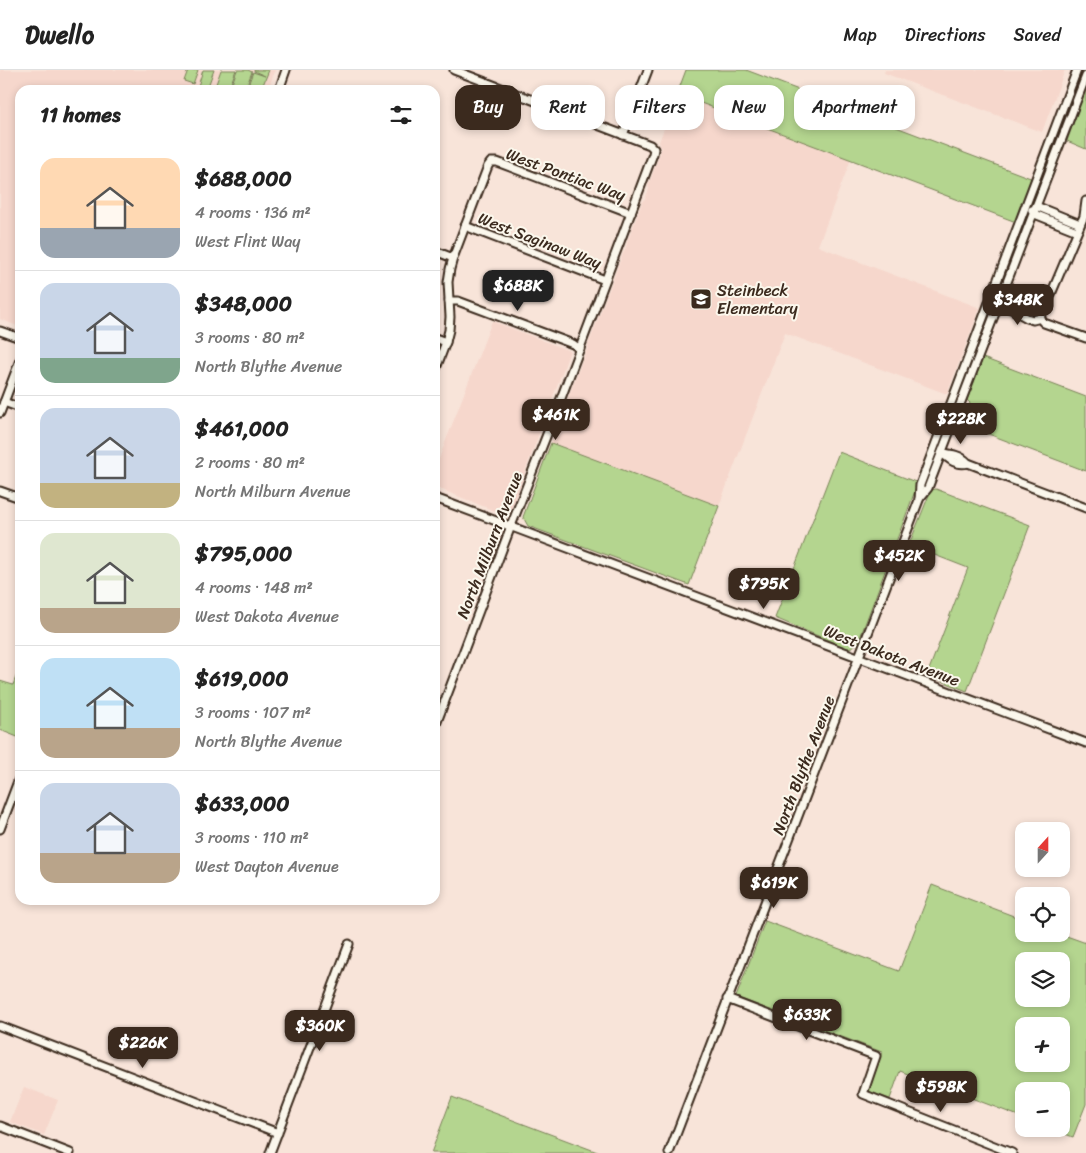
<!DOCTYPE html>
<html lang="en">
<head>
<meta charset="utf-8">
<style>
	body { margin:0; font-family:Sriracha,sans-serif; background:#f2f2f2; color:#222; height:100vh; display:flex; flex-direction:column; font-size:19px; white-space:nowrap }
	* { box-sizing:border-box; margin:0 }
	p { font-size:16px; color:#767676 }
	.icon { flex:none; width:28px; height:28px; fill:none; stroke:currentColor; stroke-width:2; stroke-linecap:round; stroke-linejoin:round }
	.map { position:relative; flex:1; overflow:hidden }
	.panel { position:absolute; left:15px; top:15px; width:425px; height:820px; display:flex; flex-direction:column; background:#fff; border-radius:15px; box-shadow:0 2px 8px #0003 }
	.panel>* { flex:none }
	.guide { position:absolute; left:455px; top:15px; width:475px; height:45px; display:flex; gap:10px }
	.needle { width:32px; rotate:21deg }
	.buttons { position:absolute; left:1015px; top:752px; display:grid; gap:10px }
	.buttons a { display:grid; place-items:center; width:55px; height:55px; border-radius:10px; background:#fff; box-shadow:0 2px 8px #0003; font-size:25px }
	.price { position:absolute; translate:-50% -42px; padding:0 11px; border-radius:10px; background:#3b2a1e; color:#fff; font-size:16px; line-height:32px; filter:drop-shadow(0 1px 2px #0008) }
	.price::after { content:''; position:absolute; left:50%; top:30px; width:15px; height:11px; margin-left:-8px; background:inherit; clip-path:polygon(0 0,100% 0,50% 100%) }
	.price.on { background:#222; color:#fff }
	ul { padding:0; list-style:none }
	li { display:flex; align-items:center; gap:15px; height:125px; padding:0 25px }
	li+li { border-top:1px solid #e0e0e0 }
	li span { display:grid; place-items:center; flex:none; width:140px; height:100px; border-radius:15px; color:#555 }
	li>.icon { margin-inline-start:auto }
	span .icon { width:60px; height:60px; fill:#fffc; stroke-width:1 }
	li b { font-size:21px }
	h2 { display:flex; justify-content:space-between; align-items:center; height:60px; padding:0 25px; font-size:21px }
	.chip { padding:0 18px; border-radius:15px; background:#fff; box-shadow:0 2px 8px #0003; font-size:18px; line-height:45px }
	.chip.on { background:#3b2a1e; color:#fff }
	header { display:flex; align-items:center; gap:30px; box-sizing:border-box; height:70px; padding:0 25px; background:#fff; border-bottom:1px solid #e0e0e0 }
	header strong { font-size:24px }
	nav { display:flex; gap:28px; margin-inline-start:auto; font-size:18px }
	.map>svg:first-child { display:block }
</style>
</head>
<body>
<header>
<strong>Dwello</strong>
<nav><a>Map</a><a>Directions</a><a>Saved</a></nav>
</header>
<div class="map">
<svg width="1086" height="1083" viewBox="0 0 1086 1083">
	<rect width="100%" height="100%" fill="#f8e4d9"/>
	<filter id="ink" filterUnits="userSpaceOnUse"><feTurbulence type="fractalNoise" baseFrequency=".02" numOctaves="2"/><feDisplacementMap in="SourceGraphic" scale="10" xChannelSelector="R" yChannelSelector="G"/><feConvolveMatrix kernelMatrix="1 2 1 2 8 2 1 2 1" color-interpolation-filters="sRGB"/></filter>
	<g filter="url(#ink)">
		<g fill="#f6d7cc">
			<polygon points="0,0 275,0 268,20 20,20 20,257 0,249"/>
			<polygon points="885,0 1065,0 1042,62 884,3"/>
			<polygon points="677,24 851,89 818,176 980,238 947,324 785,263 719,436 551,373 583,288 588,277 588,275 623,183 624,182 627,174 627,172 643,130 645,129 649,119 648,116 660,83 661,78 659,72"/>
			<polygon points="492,251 570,281 510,442 505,445 435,417 435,399"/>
			<polygon points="24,1017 58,1030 44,1065 10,1052"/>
		</g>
		<g fill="#b4d58f" stroke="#788056" fill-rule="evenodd">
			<polygon points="188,0 198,0 193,14 184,11"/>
			<polygon points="203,0 214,0 207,19 198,16"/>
			<polygon points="221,0 236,0 229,19 216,14"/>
			<polygon points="237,0 248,0 252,2 245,20 230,19"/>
			<polygon points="254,0 269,0 261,20 246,20 253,2 265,6 254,1"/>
			<polygon points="686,0 746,0 1033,109 1016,152 677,24"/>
			<polygon points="1086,17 1086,79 1067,71"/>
			<polygon points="983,288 1086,327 1086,401 962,354 970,333 967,330"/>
			<polygon points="551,373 719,436 689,515 528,456 523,447"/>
			<polygon points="839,382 918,413 858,573 852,577 847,578 775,548"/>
			<polygon points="936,419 1030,455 967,621 927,605 968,498 909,475 931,420"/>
			<polygon points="17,604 20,605 20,668 0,660 0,611 13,615"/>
			<path d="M932,815L1024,850V864H1061L1086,873V1034L1073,1067L1052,1059H1061V1021H1024V1048L900,1001L890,1029L868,1021L882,982L736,927L765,851L899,901ZM1024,891H1061V929H1024ZM1024,956H1061V994H1024Z"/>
			<polygon points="452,1027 600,1083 431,1083"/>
		</g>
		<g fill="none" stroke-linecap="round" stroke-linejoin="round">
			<g stroke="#3b2a1e" stroke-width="11">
				<g id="minor">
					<polyline points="279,20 286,0"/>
					<polyline points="623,65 648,0"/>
					<path d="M1086,131L1084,146L1046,236C1041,242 1038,248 1044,253L1086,268"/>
					<polyline points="1036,136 1080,154"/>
					<polyline points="1032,140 1034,143 1037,145 1077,161"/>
					<polyline points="465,156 605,210"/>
					<polyline points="435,181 453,188"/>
					<polyline points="449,231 458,231 466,234 573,274 580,279"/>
					<polyline points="999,234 1011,239 1027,248 1033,250 1041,248"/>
					<polyline points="0,261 20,268"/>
					<polyline points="435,268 446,272"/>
					<polyline points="435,301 446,272 449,260 450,247 448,212 450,199 453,188 488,96 491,92 497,92 631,143"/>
					<polyline points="4,332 20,338"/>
					<polyline points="0,343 20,290"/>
					<path d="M942,383C952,384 961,385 968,393L1086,438"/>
					<path d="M942,383C950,390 957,396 968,393"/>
					<polyline points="0,421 20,428"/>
					<polyline points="435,428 1086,673"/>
					<polyline points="919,429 928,418 1086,6"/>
					<polyline points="435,657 511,456 560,331 653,84 654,79 650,75 454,0"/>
					<polyline points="0,759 20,706"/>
					<polyline points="727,929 876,986 863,1024 1012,1083"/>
					<polyline points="0,956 278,1063"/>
					<polyline points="0,1056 70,1083"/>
					<polyline points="270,1083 349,874"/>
					<polyline points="669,1083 919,430 920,415 1077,0"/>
				</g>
			</g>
			<use href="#minor" stroke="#fbf7ec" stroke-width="7"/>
		</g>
	</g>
	<defs>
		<g id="school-square" transform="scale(1.125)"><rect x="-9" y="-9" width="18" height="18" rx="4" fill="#3b2a1e" stroke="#fbf7ec"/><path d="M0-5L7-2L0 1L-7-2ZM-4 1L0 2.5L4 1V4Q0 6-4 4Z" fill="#fff"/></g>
	</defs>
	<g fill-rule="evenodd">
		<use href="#school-square" x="701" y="229"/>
	</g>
	<g text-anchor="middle" stroke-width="4" stroke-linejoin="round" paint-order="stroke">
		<g font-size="16" fill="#3b2a1e" stroke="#fbf7ec">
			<text transform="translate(566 104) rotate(20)" y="6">West Pontiac Way</text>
			<text transform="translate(540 170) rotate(21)" y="6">West Saginaw Way</text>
			<text transform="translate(489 475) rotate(-69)" y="6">North Milburn Avenue</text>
			<text transform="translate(892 585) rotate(21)" y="6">West Dakota Avenue</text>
			<text transform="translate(803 695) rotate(-69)" y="6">North Blythe Avenue</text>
		</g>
		<g font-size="16" fill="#3b2a1e" stroke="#fbf7ec" text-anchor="start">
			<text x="717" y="226">Steinbeck<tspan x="717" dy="18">Elementary</tspan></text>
		</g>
	</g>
</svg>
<div class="buttons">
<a><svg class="needle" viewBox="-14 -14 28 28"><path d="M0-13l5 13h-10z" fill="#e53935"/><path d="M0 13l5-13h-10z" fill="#767676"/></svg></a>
<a><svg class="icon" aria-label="locate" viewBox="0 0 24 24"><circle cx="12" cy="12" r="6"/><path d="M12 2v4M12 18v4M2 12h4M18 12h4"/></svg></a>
<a><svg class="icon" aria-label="layers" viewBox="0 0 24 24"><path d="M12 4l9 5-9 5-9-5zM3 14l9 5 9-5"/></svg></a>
<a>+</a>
<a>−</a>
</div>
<b class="price on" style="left:518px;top:242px">$688K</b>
<b class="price" style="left:1018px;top:256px">$348K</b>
<b class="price" style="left:556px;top:371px">$461K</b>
<b class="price" style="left:961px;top:375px">$228K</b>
<b class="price" style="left:899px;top:512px">$452K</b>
<b class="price" style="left:764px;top:540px">$795K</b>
<b class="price" style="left:774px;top:839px">$619K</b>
<b class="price" style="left:807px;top:971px">$633K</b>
<b class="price" style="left:320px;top:982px">$360K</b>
<b class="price" style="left:143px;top:999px">$226K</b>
<b class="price" style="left:941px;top:1043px">$598K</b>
<div class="guide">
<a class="chip on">Buy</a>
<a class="chip">Rent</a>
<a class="chip">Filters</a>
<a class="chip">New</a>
<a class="chip">Apartment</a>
</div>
<section class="panel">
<h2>11 homes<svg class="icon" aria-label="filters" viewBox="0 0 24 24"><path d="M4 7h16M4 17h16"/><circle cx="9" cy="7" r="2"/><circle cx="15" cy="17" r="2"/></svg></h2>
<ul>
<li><span style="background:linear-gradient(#ffd9b3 70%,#9aa5b1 0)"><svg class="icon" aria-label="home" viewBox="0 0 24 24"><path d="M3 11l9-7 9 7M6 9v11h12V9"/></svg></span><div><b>$688,000</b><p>4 rooms · 136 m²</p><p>West Flint Way</p></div></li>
<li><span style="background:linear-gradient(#c9d6e8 75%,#7fa58c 0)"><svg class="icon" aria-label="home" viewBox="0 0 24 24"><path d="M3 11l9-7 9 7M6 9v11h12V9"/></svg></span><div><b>$348,000</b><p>3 rooms · 80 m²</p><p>North Blythe Avenue</p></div></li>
<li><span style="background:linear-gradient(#c9d6e8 75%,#c2b280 0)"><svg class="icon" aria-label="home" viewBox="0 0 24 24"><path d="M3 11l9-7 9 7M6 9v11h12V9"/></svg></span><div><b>$461,000</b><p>2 rooms · 80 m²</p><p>North Milburn Avenue</p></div></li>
<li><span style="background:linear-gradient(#dfe7d0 75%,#b9a48a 0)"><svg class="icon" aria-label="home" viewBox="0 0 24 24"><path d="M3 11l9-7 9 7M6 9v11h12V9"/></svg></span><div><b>$795,000</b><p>4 rooms · 148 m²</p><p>West Dakota Avenue</p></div></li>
<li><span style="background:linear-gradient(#bfe0f5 70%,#b9a48a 0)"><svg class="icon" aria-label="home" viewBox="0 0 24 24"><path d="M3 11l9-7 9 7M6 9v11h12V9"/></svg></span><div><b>$619,000</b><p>3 rooms · 107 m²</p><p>North Blythe Avenue</p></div></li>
<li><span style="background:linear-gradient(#c9d6e8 70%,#b9a48a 0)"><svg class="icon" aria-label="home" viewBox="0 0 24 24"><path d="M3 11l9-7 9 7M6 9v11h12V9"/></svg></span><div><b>$633,000</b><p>3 rooms · 110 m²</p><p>West Dayton Avenue</p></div></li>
</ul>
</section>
</div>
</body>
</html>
